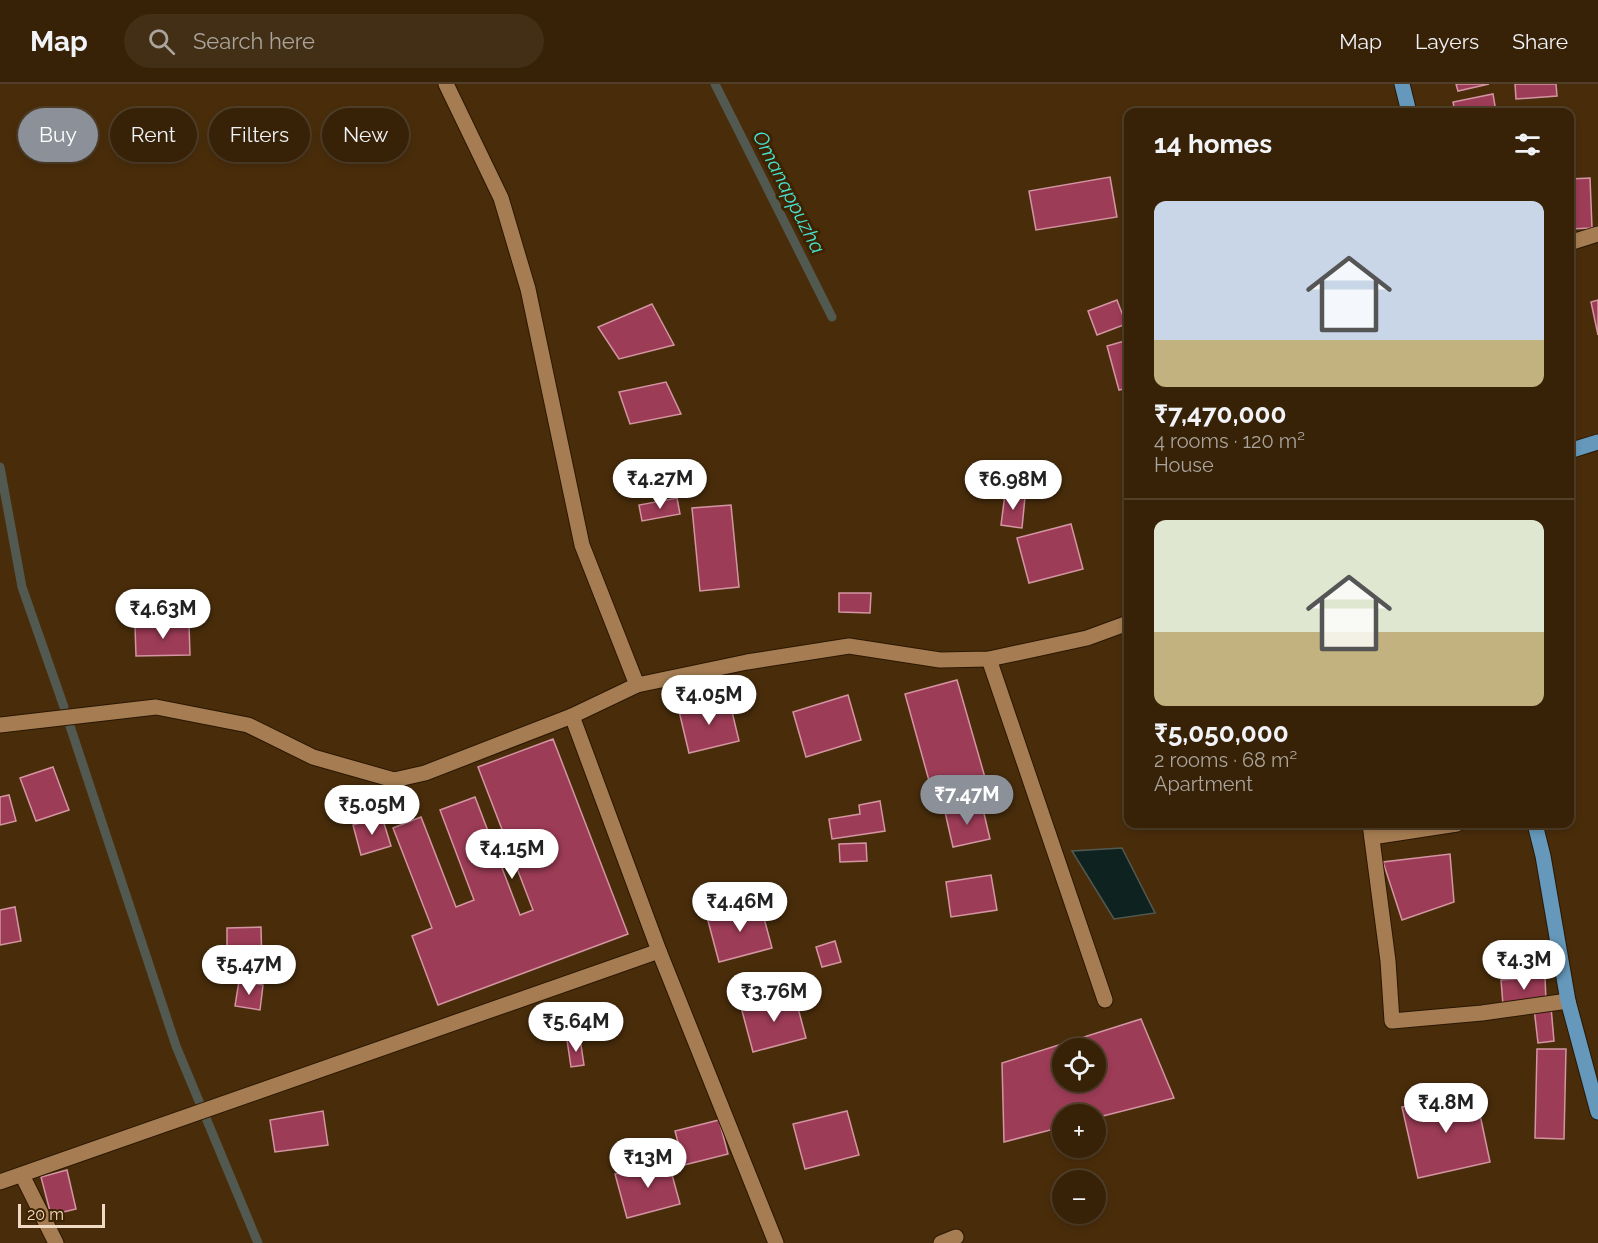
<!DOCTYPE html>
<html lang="en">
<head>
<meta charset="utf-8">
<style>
	body { margin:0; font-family:Raleway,sans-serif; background:#422f16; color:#f1f3f6; height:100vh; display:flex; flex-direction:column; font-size:22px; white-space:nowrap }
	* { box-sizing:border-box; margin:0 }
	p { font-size:20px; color:#aaa49c }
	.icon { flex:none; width:33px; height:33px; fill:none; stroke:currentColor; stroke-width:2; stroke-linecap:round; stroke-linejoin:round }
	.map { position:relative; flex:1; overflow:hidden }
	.drawer { position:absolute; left:1124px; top:24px; width:450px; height:720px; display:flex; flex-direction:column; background:#372208; border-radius:12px; box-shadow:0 3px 9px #0003,0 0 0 2px #513f29 }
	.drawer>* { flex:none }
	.hud { position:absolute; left:18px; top:24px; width:570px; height:54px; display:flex; gap:12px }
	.controls { position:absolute; left:1052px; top:954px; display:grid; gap:12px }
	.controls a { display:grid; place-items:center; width:54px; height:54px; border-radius:50%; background:#372208; box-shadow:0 3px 9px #0003,0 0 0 2px #513f29; font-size:30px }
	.scale { position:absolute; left:18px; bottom:15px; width:87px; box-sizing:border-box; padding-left:6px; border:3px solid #f1dac4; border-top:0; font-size:16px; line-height:21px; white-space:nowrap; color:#f1dac4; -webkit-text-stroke:4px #3e2301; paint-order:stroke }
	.price { position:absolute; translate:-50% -51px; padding:0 14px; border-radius:21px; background:#fff; color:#222; font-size:20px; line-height:39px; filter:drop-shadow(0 2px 3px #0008) }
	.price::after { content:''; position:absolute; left:50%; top:36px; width:18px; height:14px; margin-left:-9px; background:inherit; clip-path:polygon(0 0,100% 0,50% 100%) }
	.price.on { background:#8c9099; color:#fff }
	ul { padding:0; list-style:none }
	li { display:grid; align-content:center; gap:12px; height:318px; padding:0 30px }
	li+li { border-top:2px solid #513f29 }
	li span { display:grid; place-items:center; height:186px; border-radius:12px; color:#555 }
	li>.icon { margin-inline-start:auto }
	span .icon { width:108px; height:108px; fill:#fffc; stroke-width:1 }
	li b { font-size:26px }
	h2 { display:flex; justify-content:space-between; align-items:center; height:72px; padding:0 30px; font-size:26px }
	.pill { padding:0 21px; border-radius:27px; background:#372208; box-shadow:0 3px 9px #0003,0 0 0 2px #513f29; font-size:21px; line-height:54px }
	.pill.on { background:#8c9099; color:#fff }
	header { display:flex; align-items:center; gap:36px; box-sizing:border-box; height:84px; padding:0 30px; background:#372208; border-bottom:2px solid #513f29 }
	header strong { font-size:28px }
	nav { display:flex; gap:33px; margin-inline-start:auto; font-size:21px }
	.search { width:420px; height:54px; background:#422f16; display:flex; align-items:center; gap:15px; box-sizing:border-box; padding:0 21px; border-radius:33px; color:#aaa49c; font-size:22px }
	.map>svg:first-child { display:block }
</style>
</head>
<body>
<header>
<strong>Map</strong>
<div class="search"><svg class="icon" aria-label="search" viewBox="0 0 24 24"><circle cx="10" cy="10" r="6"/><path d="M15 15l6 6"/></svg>Search here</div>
<nav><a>Map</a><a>Layers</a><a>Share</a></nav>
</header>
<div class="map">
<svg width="1598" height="1159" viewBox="0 0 1598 1159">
	<rect width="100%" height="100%" fill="#492d0b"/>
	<polygon fill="#0e2220" stroke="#525951" stroke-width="1.5" points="1122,764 1155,829 1114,835 1072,767"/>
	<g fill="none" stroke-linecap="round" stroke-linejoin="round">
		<g stroke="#525951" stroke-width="9">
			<polyline points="715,0 832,233"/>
			<polyline points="0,383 22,503 64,623"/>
			<polyline points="70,642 176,962 258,1159"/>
		</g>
	</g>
	<g fill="#9d3c57" stroke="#d495a2" stroke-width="1.5" fill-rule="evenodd">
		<polygon points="1456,0 1489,0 1458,7"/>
		<polygon points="1515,0 1556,0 1557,12 1516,15"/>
		<polygon points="1493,10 1496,28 1455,28 1453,18"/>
		<polygon points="1110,93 1117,133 1036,146 1029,107"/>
		<polygon points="1590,94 1592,144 1569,145 1569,95"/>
		<polygon points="1117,216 1126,240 1097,251 1088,227"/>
		<polygon points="1598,216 1598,251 1591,218"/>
		<polygon points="652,220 674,261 619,275 598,243"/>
		<polygon points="1128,256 1128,304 1119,306 1107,262"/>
		<polygon points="666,298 681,330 630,340 619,308"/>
		<polygon points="1005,410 1025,413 1022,444 1001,441"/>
		<polygon points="677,414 680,430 642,437 639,421"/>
		<polygon points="731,421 739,503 700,507 692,424"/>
		<polygon points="1071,440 1083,485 1029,499 1017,454"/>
		<polygon points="839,509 871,509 870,529 839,528"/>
		<polygon points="189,540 190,571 136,572 135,542"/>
		<polygon points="957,596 988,704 942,716 941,709 933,711 905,610"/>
		<polygon points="848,611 861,656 806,673 793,628"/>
		<polygon points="729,615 739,657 689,669 679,627"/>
		<polygon points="553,655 628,850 438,921 412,852 432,844 393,744 421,733 456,823 474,816 440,726 475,713 520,831 533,826 478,683"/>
		<polygon points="53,683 69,726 36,737 20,694"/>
		<polygon points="9,711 16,737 0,741 0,713"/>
		<polygon points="880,717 885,747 832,755 829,735 860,730 859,721"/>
		<polygon points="982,721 990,755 953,763 945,728"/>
		<polygon points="382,733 391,762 361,771 353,741"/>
		<polygon points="866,759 867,777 840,778 839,760"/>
		<polygon points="1450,770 1454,818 1402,836 1383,778"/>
		<polygon points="991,791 997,826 951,833 946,798"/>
		<polygon points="760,819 772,864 719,878 707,833"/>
		<polygon points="15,823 21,857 0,861 0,826"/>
		<polygon points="261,843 262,885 227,886 227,844"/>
		<polygon points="835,857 841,878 822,883 816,863"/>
		<polygon points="1545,893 1546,918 1503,921 1501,896"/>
		<polygon points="239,897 263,901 260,926 235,922"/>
		<polygon points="794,909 806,954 753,968 741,923"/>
		<polygon points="1551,923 1554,957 1538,959 1534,924"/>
		<path d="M1141,935L1174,1014L1095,1034V1030H1062V1043L1004,1058L1002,979ZM1062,964H1095V998H1062Z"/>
		<polygon points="580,954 584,981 571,983 567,956"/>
		<polygon points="1537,965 1566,965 1564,1055 1535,1054"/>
		<polygon points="1475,1007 1490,1078 1418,1094 1402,1023"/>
		<polygon points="323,1027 328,1061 275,1068 270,1036"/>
		<polygon points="847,1027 859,1071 805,1085 793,1040"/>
		<polygon points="719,1036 728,1070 684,1081 675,1047"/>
		<polygon points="668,1076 680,1120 627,1134 615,1090"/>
		<polygon points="67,1086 76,1125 51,1131 41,1093"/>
	</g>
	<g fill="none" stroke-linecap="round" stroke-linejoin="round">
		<g stroke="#2a1702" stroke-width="17">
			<g id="minor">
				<polyline points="446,0 501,114 528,205 582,461 637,601"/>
				<polyline points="1569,159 1598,150"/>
				<polyline points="989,575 1105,916"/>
				<polyline points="572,632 659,867 776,1159"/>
				<polyline points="0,641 156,623 248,641 313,673 394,696 425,689 572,632 637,601 747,578 849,562 940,576 989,575 1087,554 1128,539"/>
				<polyline points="1370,740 1388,877 1392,937 1482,929 1568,917"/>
				<polyline points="1372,753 1457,740"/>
				<polyline points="22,1091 56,1159"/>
				<polyline points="0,1098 659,867"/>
				<polyline points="941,1159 956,1153"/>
			</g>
		</g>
		<g stroke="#2a1702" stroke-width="17">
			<g id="major">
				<polyline points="1402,0 1409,28"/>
				<polyline points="1569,367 1598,358"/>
				<polyline points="1535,740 1543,772 1568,917 1598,1028"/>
			</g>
		</g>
		<use href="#minor" stroke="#a67d52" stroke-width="15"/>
		<use href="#major" stroke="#6598ba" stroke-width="15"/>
	</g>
	<g text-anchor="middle" stroke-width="6" stroke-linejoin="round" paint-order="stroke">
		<g font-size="20" font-style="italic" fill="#47e3d4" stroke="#3e2301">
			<text transform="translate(789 108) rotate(63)" y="7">Omanappuzha</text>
		</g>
	</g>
</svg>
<div class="controls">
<a><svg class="icon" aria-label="locate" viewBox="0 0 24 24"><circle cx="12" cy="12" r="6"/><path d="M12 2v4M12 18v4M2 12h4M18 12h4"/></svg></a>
<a>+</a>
<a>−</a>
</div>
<div class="scale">20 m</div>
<b class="price" style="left:660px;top:426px">₹4.27M</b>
<b class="price" style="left:1013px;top:427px">₹6.98M</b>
<b class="price" style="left:163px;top:556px">₹4.63M</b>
<b class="price" style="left:709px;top:642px">₹4.05M</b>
<b class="price on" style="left:967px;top:742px">₹7.47M</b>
<b class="price" style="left:372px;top:752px">₹5.05M</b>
<b class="price" style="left:512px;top:796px">₹4.15M</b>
<b class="price" style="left:740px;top:849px">₹4.46M</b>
<b class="price" style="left:1524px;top:907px">₹4.3M</b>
<b class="price" style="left:249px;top:912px">₹5.47M</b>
<b class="price" style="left:774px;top:939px">₹3.76M</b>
<b class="price" style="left:576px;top:969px">₹5.64M</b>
<b class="price" style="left:1446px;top:1050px">₹4.8M</b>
<b class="price" style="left:648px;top:1105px">₹13M</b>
<div class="hud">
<a class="pill on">Buy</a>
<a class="pill">Rent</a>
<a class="pill">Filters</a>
<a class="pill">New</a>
</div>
<section class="drawer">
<h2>14 homes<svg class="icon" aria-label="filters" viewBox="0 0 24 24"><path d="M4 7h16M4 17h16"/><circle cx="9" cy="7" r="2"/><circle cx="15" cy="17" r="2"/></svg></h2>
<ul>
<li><span style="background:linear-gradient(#c9d6e8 75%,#c2b280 0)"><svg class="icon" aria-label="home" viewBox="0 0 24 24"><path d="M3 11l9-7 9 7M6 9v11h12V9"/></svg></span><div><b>₹7,470,000</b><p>4 rooms · 120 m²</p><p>House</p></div></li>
<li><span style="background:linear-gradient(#dfe7d0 60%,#c2b280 0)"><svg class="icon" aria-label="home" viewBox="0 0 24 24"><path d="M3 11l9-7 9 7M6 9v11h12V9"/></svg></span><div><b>₹5,050,000</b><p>2 rooms · 68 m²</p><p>Apartment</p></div></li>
</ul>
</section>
</div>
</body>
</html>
